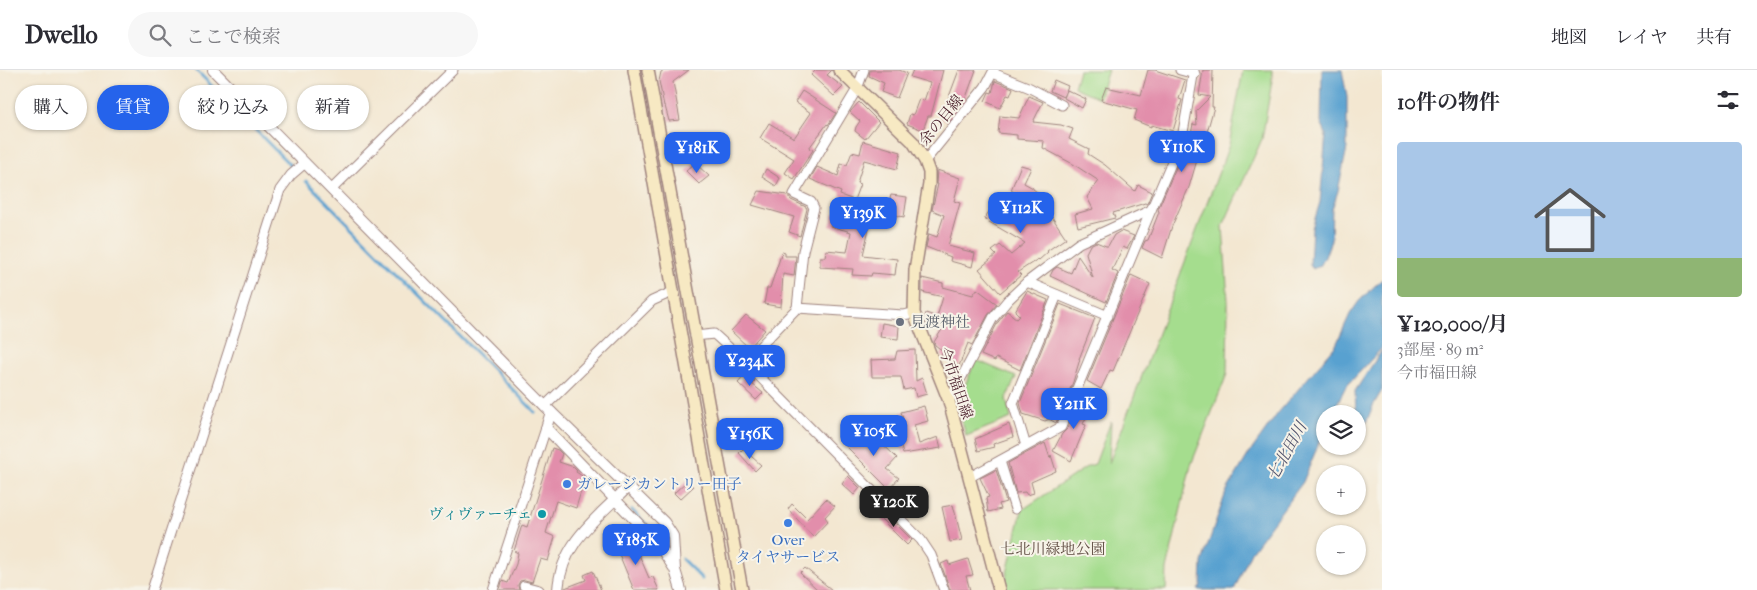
<!DOCTYPE html>
<html lang="ja">
<head>
<meta charset="utf-8">
<style>
	body { margin:0; font-family:"IM FELL French Canon","Noto Serif JP",serif; background:#f7f7f7; color:#2b2b33; height:100vh; display:flex; flex-direction:column; font-size:19px; white-space:nowrap }
	* { box-sizing:border-box; margin:0 }
	p { font-size:16px; color:#7c7c81 }
	.icon { flex:none; width:28px; height:28px; fill:none; stroke:currentColor; stroke-width:2; stroke-linecap:round; stroke-linejoin:round }
	.map { position:relative; flex:1; overflow:hidden }
	.sheet { display:flex; flex-direction:column; background:#fff; width:375px }
	.sheet>* { flex:none }
	.banner { position:absolute; left:15px; top:15px; width:475px; height:45px; display:flex; gap:10px }
	.controls { position:absolute; left:1316px; top:335px; display:grid; gap:10px }
	.controls a { display:grid; place-items:center; width:50px; height:50px; border-radius:50%; background:#fff; box-shadow:0 1px 4px #0004; font-size:25px }
	.price { position:absolute; translate:-50% -42px; padding:0 11px; border-radius:10px; background:#2563eb; color:#fff; font-size:16px; line-height:32px; filter:drop-shadow(0 1px 2px #0008) }
	.price::after { content:''; position:absolute; left:50%; top:30px; width:15px; height:11px; margin-left:-8px; background:inherit; clip-path:polygon(0 0,100% 0,50% 100%) }
	.price.on { background:#222; color:#fff }
	ul { padding:0; list-style:none }
	li { display:grid; align-content:center; gap:10px; height:265px; padding:0 15px }
	li+li { border-top:1px solid #e1e1e2 }
	li span { display:grid; place-items:center; height:155px; border-radius:5px; color:#555 }
	li>.icon { margin-inline-start:auto }
	span .icon { width:90px; height:90px; fill:#fffc; stroke-width:1 }
	li b { font-size:21px }
	h2 { display:flex; justify-content:space-between; align-items:center; height:60px; padding:0 15px; font-size:21px }
	.pill { padding:0 18px; border-radius:22px; background:#fff; box-shadow:0 1px 4px #0004; font-size:18px; line-height:45px }
	.pill.on { background:#2563eb; color:#fff }
	header { display:flex; align-items:center; gap:30px; box-sizing:border-box; height:70px; padding:0 25px; background:#fff; border-bottom:1px solid #e1e1e2 }
	header strong { font-size:24px }
	nav { display:flex; gap:28px; margin-inline-start:auto; font-size:18px }
	.search { width:350px; height:45px; background:#f7f7f7; display:flex; align-items:center; gap:12px; box-sizing:border-box; padding:0 18px; border-radius:28px; color:#7c7c81; font-size:19px }
	main { display:flex; flex:1; min-height:0 }
	.map>svg:first-child { display:block }
</style>
</head>
<body>
<header>
<strong>Dwello</strong>
<div class="search"><svg class="icon" aria-label="search" viewBox="0 0 24 24"><circle cx="10" cy="10" r="6"/><path d="M15 15l6 6"/></svg>ここで検索</div>
<nav><a>地図</a><a>レイヤ</a><a>共有</a></nav>
</header>
<main>
<div class="map">
<svg width="1382" height="520" viewBox="0 0 1382 520">
	<rect width="100%" height="100%" fill="#f7f3e8"/>
	<filter id="ink" filterUnits="userSpaceOnUse"><feTurbulence type="fractalNoise" baseFrequency=".02" numOctaves="2"/><feDisplacementMap in="SourceGraphic" scale="10" xChannelSelector="R" yChannelSelector="G"/><feConvolveMatrix kernelMatrix="1 2 1 2 8 2 1 2 1" color-interpolation-filters="sRGB"/></filter>
	<filter id="wash" filterUnits="userSpaceOnUse"><feTurbulence type="fractalNoise" baseFrequency=".0096" numOctaves="4" result="noise"/><feDisplacementMap in="SourceGraphic" scale="20" xChannelSelector="R" yChannelSelector="G"/><feGaussianBlur stdDeviation="1.12" result="paint"/><feColorMatrix in="noise" values="0 0 0 0 0 0 0 0 0 0 0 0 0 0 0 0 0 1.4 0 .05"/><feComposite in="paint" operator="in"/></filter>
	<g filter="url(#wash)">
		<rect width="100%" height="100%" fill="#f3e7d1"/>
		<g fill="#a5dd8e" stroke="#787e5c">
			<polygon points="1079,0 1108,0 1099,28 1074,17"/>
			<polygon points="1243,0 1272,0 1272,11 1262,69 1223,156 1228,231 1227,304 1191,395 1167,499 1166,520 1003,520 1022,440 1088,396 1095,394 1111,351 1109,393 1229,75"/>
			<polygon points="976,290 1016,307 1006,329 1011,348 966,366 959,339 961,324"/>
		</g>
		<g fill="#59a1d0" stroke="#52607e">
			<polygon points="1322,0 1342,0 1347,27 1347,78 1338,121 1332,139 1331,170 1325,187 1319,196 1313,199 1310,194 1312,158 1320,132 1326,64 1321,53"/>
			<polygon points="1382,209 1382,278 1345,318 1332,344 1325,344 1325,358 1303,412 1251,482 1234,520 1198,520 1201,515 1202,492 1226,422 1248,385 1278,343 1336,275 1350,244 1359,231"/>
			<polygon points="1382,280 1382,320 1373,336 1358,373 1358,344 1356,344 1355,321"/>
		</g>
		<g fill="none" stroke-linecap="round" stroke-linejoin="round">
			<g stroke="#59a1d0" stroke-width="3">
				<polyline points="196,0 292,97"/>
				<polyline points="306,111 535,342"/>
				<polyline points="632,440 656,464"/>
				<polyline points="682,489 702,509"/>
			</g>
		</g>
		<g id="blocks">
			<g fill="#e28eab">
				<polygon points="664,0 689,0 673,12 680,50 669,51 665,36 664,36 659,11 661,2"/>
				<polygon points="816,0 832,0 827,5 843,17 834,26 811,5"/>
				<polygon points="870,0 899,0 907,3 897,28 881,22 884,13 869,6"/>
				<polygon points="913,0 943,0 931,46 928,46 923,60 907,54 910,44 913,45 919,29 924,31 930,13 910,7"/>
				<polygon points="959,0 976,0 964,33 963,35 959,33 956,42 954,45 952,44 950,51 941,48"/>
				<polygon points="1148,0 1155,0 1185,10 1179,29 1182,30 1173,61 1151,55 1151,57 1134,50 1137,40 1101,30 1106,17 1141,25"/>
				<polygon points="1203,0 1213,0 1212,37 1214,37 1199,90 1197,90 1189,117 1172,156 1162,188 1142,178 1145,171 1148,170 1159,142 1158,139 1178,93 1179,93 1186,74 1189,74 1193,54 1197,55 1196,41 1210,27 1199,25"/>
				<polygon points="1054,10 1068,16 1063,27 1050,21"/>
				<polygon points="995,11 1013,18 1010,26 1007,25 1000,38 985,31 989,22 992,23"/>
				<polygon points="1067,20 1086,29 1082,38 1064,28"/>
				<polygon points="802,21 836,43 828,55 827,54 809,78 813,80 794,109 785,103 794,89 760,68 769,53 794,68 811,43 795,32"/>
				<polygon points="1029,26 1043,32 1033,52 1061,55 1073,59 1069,69 1089,79 1088,84 1105,95 1135,121 1138,115 1152,122 1147,134 1145,133 1113,143 1115,148 1078,157 1075,144 1093,139 1087,127 1099,111 1073,94 1043,78 1044,71 1017,69 1017,65 998,63 1000,46 1019,48"/>
				<polygon points="859,32 879,52 865,69 855,61 856,57 860,51 850,42"/>
				<polygon points="863,71 901,82 897,99 864,90 857,113 860,114 854,130 840,125 841,122 810,109 817,97 838,106 841,94 847,95 852,82 860,84"/>
				<polygon points="695,93 709,106 699,114 686,101"/>
				<polygon points="1021,95 1031,98 1024,113 1033,118 1033,119 1048,130 1041,141 1052,147 1066,168 1047,181 1048,182 1039,190 1038,189 1018,202 1021,205 1000,223 979,199 996,185 992,181 1000,175 1011,185 1025,173 984,149 992,137 1004,142 1019,125 1011,120"/>
				<polygon points="766,99 780,108 776,116 762,107"/>
				<polygon points="937,100 960,108 954,131 960,133 948,176 975,183 972,197 950,191 951,187 926,177 929,164 937,167 944,145 932,140 938,114 936,114"/>
				<polygon points="759,121 787,125 791,130 806,137 807,139 800,166 789,162 794,147 752,135"/>
				<polygon points="891,125 907,127 904,147 873,141 863,185 897,189 895,205 872,203 871,206 852,205 853,199 820,197 820,187 825,187 826,180 847,182 851,162 830,156 834,143 853,149 857,129 888,135"/>
				<polygon points="1121,161 1134,166 1127,179 1123,177 1112,200 1118,203 1106,232 1050,206 1053,200 1057,197 1071,203 1078,186 1093,208 1086,183 1090,175 1096,172 1106,176 1108,176 1114,165"/>
				<polygon points="782,182 785,183 785,186 796,186 794,206 783,204 781,237 764,234 767,218 770,218"/>
				<polygon points="1131,205 1150,214 1113,301 1110,300 1101,319 1087,311"/>
				<polygon points="922,208 943,213 943,217 973,225 977,219 997,234 988,245 972,275 968,273 959,296 941,286 943,281 935,275 934,272 943,258 928,257 925,249 926,243 937,247 943,227 922,222"/>
				<polygon points="1027,221 1048,230 1020,300 996,288 995,291 981,285 998,252 1007,241 1017,249 1020,246 1015,241"/>
				<polygon points="1060,234 1095,248 1079,289 1080,289 1073,312 1056,353 1049,349 1045,351 1023,344 1020,333"/>
				<polygon points="746,245 765,260 749,278 731,261"/>
				<polygon points="882,253 899,256 898,269 880,267"/>
				<polygon points="915,280 916,311 922,308 927,324 916,327 914,318 904,320 901,307 872,307 871,290 895,289 897,281"/>
				<polygon points="747,303 755,311 752,314 763,323 756,330 738,313"/>
				<polygon points="1081,326 1094,331 1083,354 1086,355 1071,391 1053,381 1062,364 1067,359"/>
				<polygon points="924,336 928,351 914,355 919,374 938,367 941,378 903,384 900,373 904,372 897,350 903,348 901,342"/>
				<polygon points="1009,354 1013,367 993,374 994,377 978,381 975,369"/>
				<polygon points="866,358 897,388 887,399 899,408 889,419 845,375 853,367 855,370"/>
				<polygon points="1045,373 1050,388 1051,385 1056,401 1031,412 1034,423 1027,425 1025,422 1016,423 1008,393"/>
				<polygon points="552,378 558,380 562,384 559,392 574,397 577,400 576,402 585,408 576,438 556,431 546,463 555,467 548,491 540,489 532,512 525,510 520,511 518,515 519,520 500,520 502,511 508,513 516,494 518,483 514,481 522,455 527,457"/>
				<polygon points="743,379 761,395 755,401 739,383"/>
				<polygon points="996,400 1006,432 999,434 1001,439 988,442 986,428 989,427 980,408"/>
				<polygon points="848,406 860,418 854,425 842,414"/>
				<polygon points="688,410 693,417 680,429 674,423"/>
				<polygon points="826,429 835,436 825,447 828,451 813,467 788,439 792,434 807,449"/>
				<polygon points="953,435 962,470 950,472 942,437"/>
				<polygon points="882,440 912,470 907,475 877,445"/>
				<polygon points="635,467 641,479 637,480 649,508 653,507 659,520 634,520 616,477"/>
				<polygon points="968,489 973,505 966,506 970,520 950,520 941,494 948,491 949,495"/>
				<polygon points="805,498 832,520 818,520 800,503"/>
				<polygon points="593,501 601,520 565,520 565,518 586,510 584,505"/>
			</g>
		</g>
	</g>
	<g filter="url(#ink)">
		<use href="#blocks" fill-opacity="0" stroke="#9e837e" stroke-width="1"/>
		<g fill="none" stroke-linecap="round" stroke-linejoin="round">
			<g stroke="#9e837e" stroke-width="11">
				<g id="minor">
					<polyline points="864,0 857,19 794,124 811,132 814,138 803,181 797,238 903,245 914,243"/>
					<polyline points="1180,0 1195,4"/>
					<polyline points="993,3 1030,18 1062,35"/>
					<polyline points="925,91 985,17 994,0"/>
					<polyline points="332,119 453,0"/>
					<polyline points="1027,212 1108,246"/>
					<polyline points="695,266 714,264 745,292 921,470 931,485 944,520"/>
					<polyline points="745,292 797,238"/>
					<polyline points="949,331 993,248 1008,230 1027,212 1079,173 1151,140"/>
					<polyline points="545,336 652,231 672,222"/>
					<polyline points="1026,376 1013,333 1057,225"/>
					<polyline points="1000,391 1015,439"/>
					<polyline points="970,407 1061,357 1151,140 1182,68 1194,0"/>
					<polyline points="524,516 539,520"/>
					<polyline points="152,520 280,120 291,105 305,93"/>
					<polyline points="493,520 546,358"/>
				</g>
			</g>
			<g stroke="#9e837e" stroke-width="12">
				<g id="tertiary">
					<polyline points="213,0 545,336 664,452 673,466 675,500 681,520"/>
					<polyline points="551,342 546,358 659,475 674,498"/>
					<path d="M558,520C561,473 597,448 628,417"/>
				</g>
			</g>
			<g stroke="#9e837e" stroke-width="14">
				<g id="secondary">
					<polyline points="634,0 726,520"/>
					<polyline points="648,0 742,520"/>
					<polyline points="839,0 913,72 925,91 929,102 929,114 915,200 914,243 949,331 999,520"/>
				</g>
			</g>
			<use href="#minor" stroke="#fff" stroke-width="9"/>
			<use href="#tertiary" stroke="#fff" stroke-width="10"/>
			<use href="#secondary" stroke="#f7e9c3" stroke-width="11"/>
		</g>
	</g>
	<circle fill="#6b7280" stroke="#f7f3e8" stroke-width="2" cx="900" cy="252" r="5"/>
	<g fill="#3f7fe0" stroke="#f7f3e8" stroke-width="2">
		<circle cx="567" cy="414" r="5"/>
		<circle cx="788" cy="453" r="5"/>
	</g>
	<circle fill="#0f9aa8" stroke="#f7f3e8" stroke-width="2" cx="542" cy="444" r="5"/>
	<g text-anchor="middle" stroke-width="4" stroke-linejoin="round" paint-order="stroke">
		<g font-size="15" fill="#4a1f2b" stroke="#f7f3e8">
			<text transform="translate(941 50) rotate(-51)" y="5">余の目線</text>
			<text transform="translate(956 313) rotate(71)" y="5">今市福田線</text>
		</g>
		<g font-size="15" fill="#5b616d" stroke="#f7f3e8" text-anchor="start">
			<text x="910" y="257">見渡神社</text>
		</g>
		<g font-size="15" fill="#366cbe" stroke="#f7f3e8" text-anchor="start">
			<text x="577" y="419">ガレージカントリー田子</text>
			<text x="788" y="475" text-anchor="middle">Over<tspan x="788" dy="17">タイヤサービス</tspan></text>
		</g>
		<g font-size="15" fill="#0d838f" stroke="#f7f3e8" text-anchor="end">
			<text x="532" y="449">ヴィヴァーチェ</text>
		</g>
		<g font-size="15" fill="#614e44" stroke="#f7f3e8">
			<text x="1053" y="484">七北川緑地公園</text>
		</g>
		<g font-size="16" font-style="italic" fill="#50536d" stroke="#f7f3e8">
			<text transform="translate(1286 381) rotate(-61)" y="6">七北田川</text>
		</g>
	</g>
</svg>
<div class="controls">
<a><svg class="icon" aria-label="layers" viewBox="0 0 24 24"><path d="M12 4l9 5-9 5-9-5zM3 14l9 5 9-5"/></svg></a>
<a>+</a>
<a>−</a>
</div>
<b class="price" style="left:1182px;top:103px">¥110K</b>
<b class="price" style="left:697px;top:104px">¥181K</b>
<b class="price" style="left:1021px;top:164px">¥112K</b>
<b class="price" style="left:863px;top:169px">¥139K</b>
<b class="price" style="left:750px;top:317px">¥234K</b>
<b class="price" style="left:1074px;top:360px">¥211K</b>
<b class="price" style="left:874px;top:387px">¥105K</b>
<b class="price" style="left:750px;top:390px">¥156K</b>
<b class="price on" style="left:894px;top:458px">¥120K</b>
<b class="price" style="left:636px;top:496px">¥185K</b>
<div class="banner">
<a class="pill">購入</a>
<a class="pill on">賃貸</a>
<a class="pill">絞り込み</a>
<a class="pill">新着</a>
</div>
</div>
<section class="sheet">
<h2>10件の物件<svg class="icon" aria-label="filters" viewBox="0 0 24 24"><path d="M4 7h16M4 17h16"/><circle cx="9" cy="7" r="2"/><circle cx="15" cy="17" r="2"/></svg></h2>
<ul>
<li><span style="background:linear-gradient(#a9c7e8 75%,#8fb573 0)"><svg class="icon" aria-label="home" viewBox="0 0 24 24"><path d="M3 11l9-7 9 7M6 9v11h12V9"/></svg></span><div><b>¥120,000/月</b><p>3部屋 · 89 m²</p><p>今市福田線</p></div></li>
</ul>
</section>
</main>
</body>
</html>
